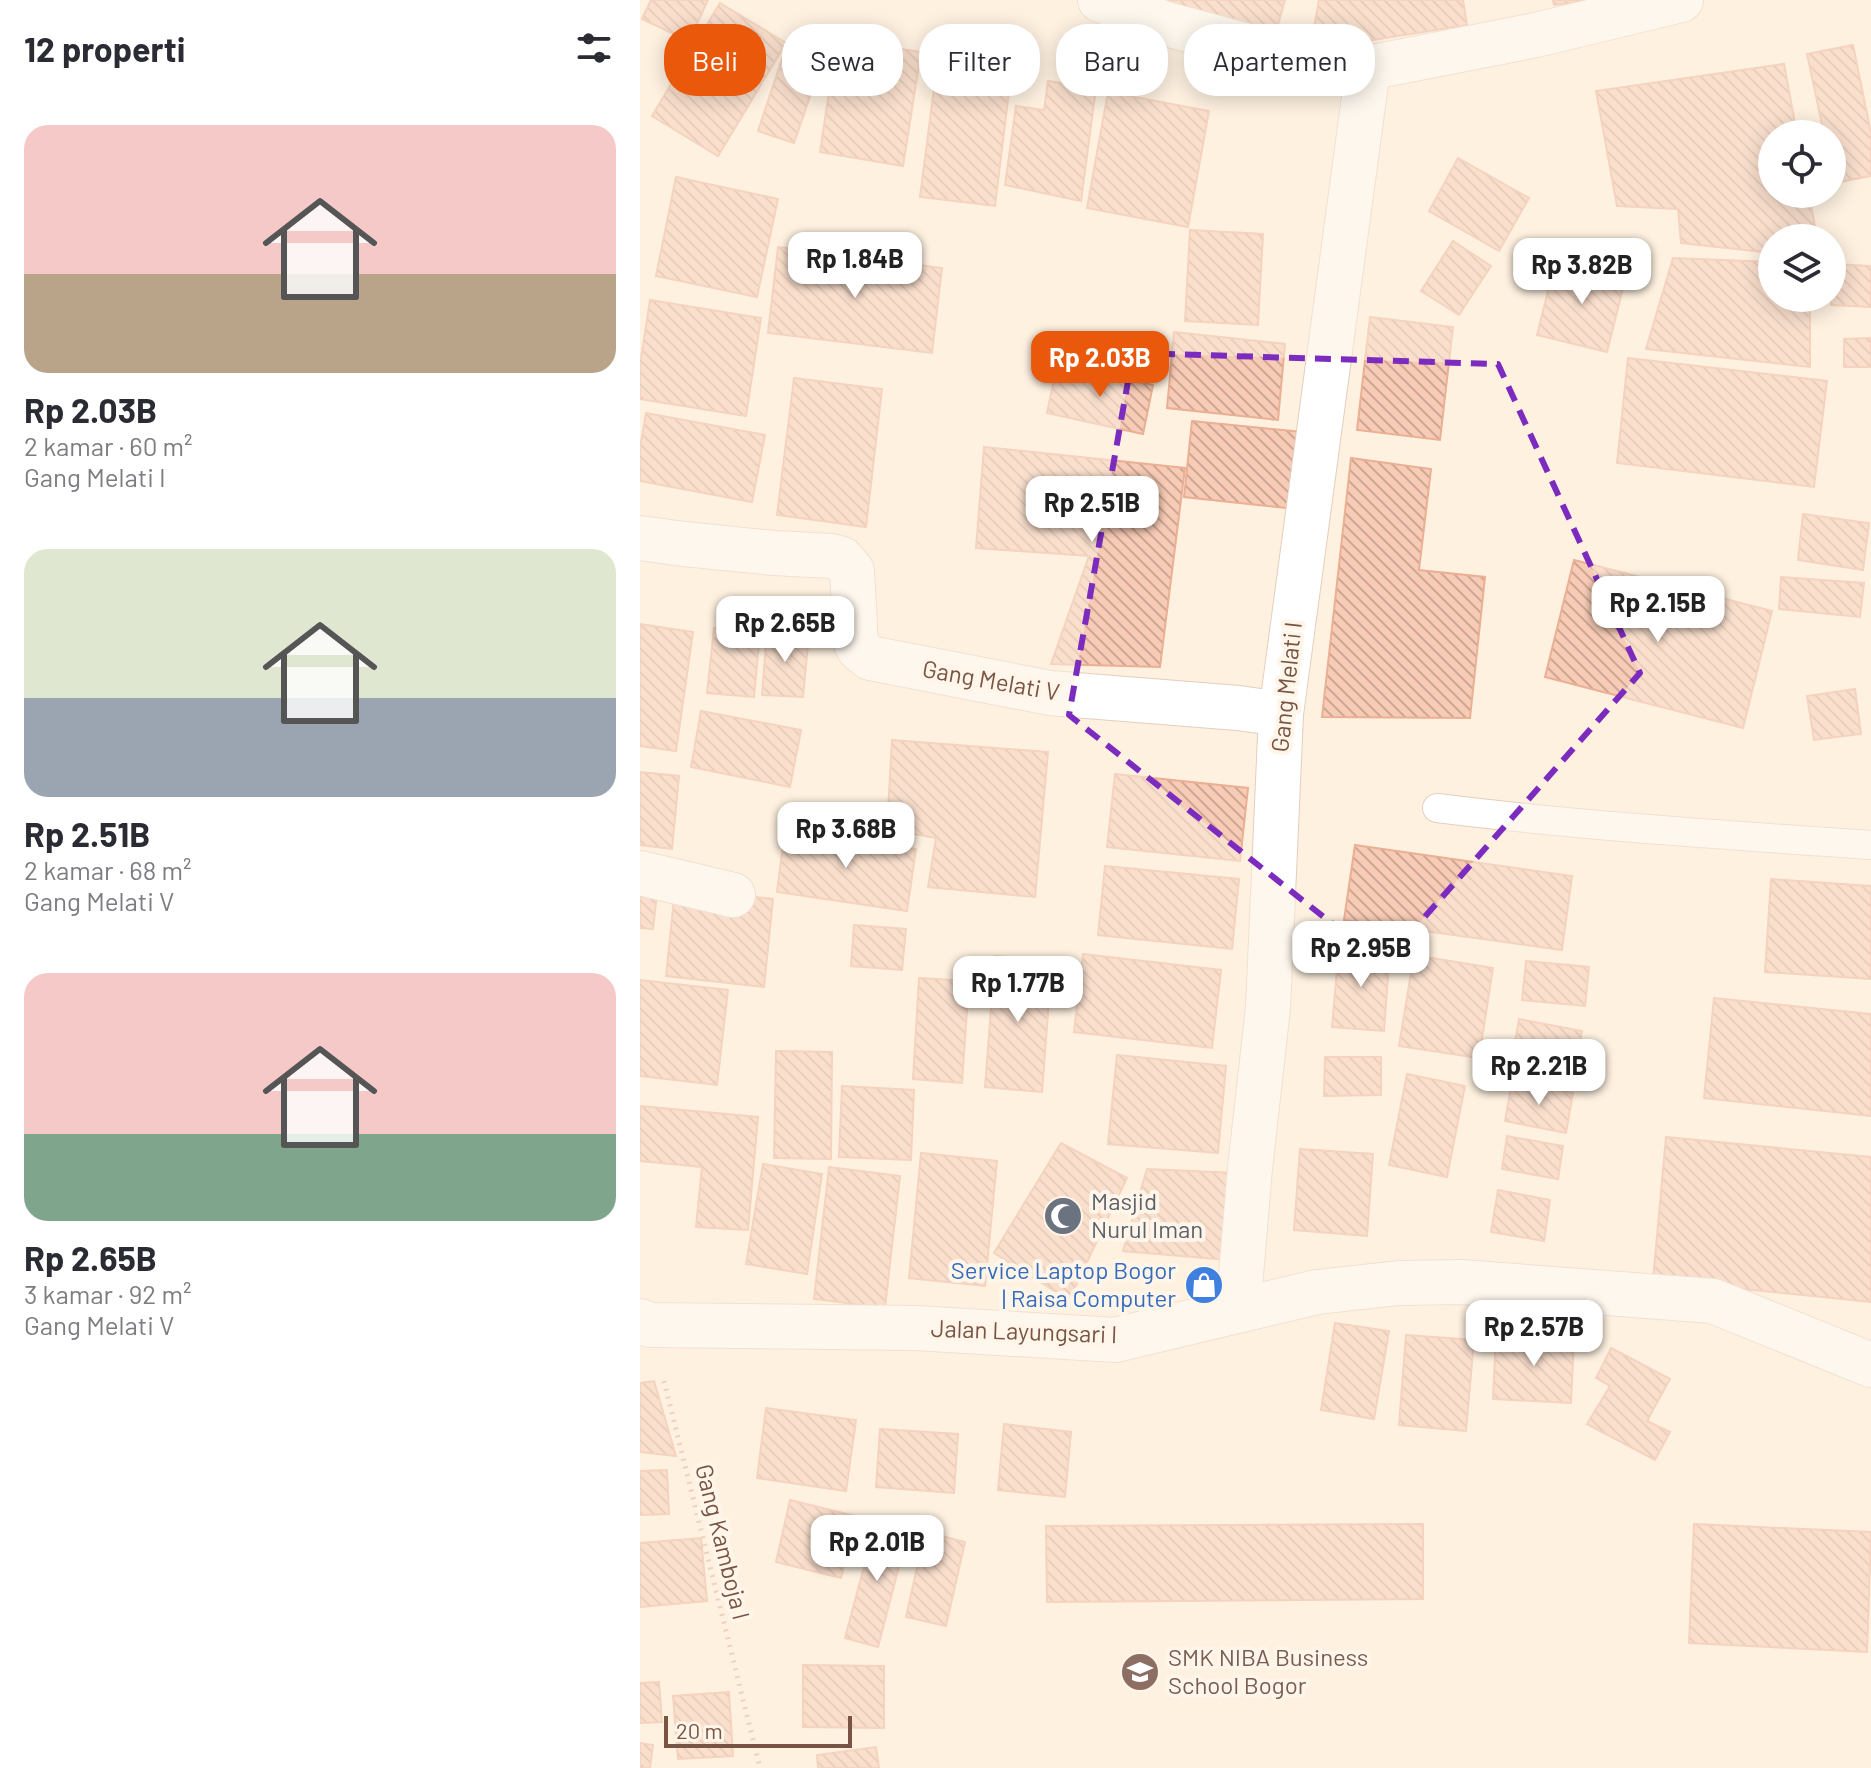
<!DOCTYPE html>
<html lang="id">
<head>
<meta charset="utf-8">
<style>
	body { margin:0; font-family:Barlow,sans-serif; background:#f2f2f3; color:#2b2b33; height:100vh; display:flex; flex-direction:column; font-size:30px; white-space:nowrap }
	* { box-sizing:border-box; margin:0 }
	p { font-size:26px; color:#7c7c81 }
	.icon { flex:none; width:44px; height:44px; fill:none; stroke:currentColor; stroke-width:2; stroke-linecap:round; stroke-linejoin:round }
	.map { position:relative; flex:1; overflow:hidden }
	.panel { display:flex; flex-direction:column; background:#fff; width:640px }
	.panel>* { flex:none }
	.guide { position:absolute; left:24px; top:24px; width:760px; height:72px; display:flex; gap:16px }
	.tools { position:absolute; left:1118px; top:120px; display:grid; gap:16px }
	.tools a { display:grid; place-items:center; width:88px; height:88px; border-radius:50%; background:#fff; box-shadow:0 4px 20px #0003; font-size:40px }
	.scale { position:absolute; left:24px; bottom:20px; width:188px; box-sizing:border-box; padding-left:8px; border:4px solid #785445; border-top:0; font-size:22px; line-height:28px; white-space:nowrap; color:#785445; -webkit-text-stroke:6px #fff5e8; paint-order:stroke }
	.price { position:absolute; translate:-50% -68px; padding:0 18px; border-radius:16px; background:#fff; color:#222; font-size:26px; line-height:52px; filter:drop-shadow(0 2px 4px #0008) }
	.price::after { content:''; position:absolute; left:50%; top:48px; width:24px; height:18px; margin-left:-12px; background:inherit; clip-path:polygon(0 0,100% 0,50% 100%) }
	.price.selected { background:#ea580c; color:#fff }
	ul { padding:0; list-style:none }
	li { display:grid; align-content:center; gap:16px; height:424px; padding:0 24px }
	li span { display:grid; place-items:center; height:248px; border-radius:24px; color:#555 }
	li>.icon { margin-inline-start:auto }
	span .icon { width:144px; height:144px; fill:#fffc; stroke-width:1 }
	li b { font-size:34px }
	h2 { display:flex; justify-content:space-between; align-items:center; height:96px; padding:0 24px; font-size:34px }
	.tag { padding:0 28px; border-radius:32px; background:#fff; box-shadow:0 4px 20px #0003; font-size:28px; line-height:72px }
	.tag.selected { background:#ea580c; color:#fff }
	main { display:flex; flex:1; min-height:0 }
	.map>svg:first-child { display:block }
</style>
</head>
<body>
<main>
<section class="panel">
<h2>12 properti<svg class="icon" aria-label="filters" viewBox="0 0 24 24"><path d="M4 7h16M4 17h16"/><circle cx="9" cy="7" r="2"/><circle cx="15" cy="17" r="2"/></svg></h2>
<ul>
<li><span style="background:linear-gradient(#f6c9c9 60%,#b9a48a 0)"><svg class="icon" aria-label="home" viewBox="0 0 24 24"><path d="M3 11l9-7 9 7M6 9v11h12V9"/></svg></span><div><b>Rp 2.03B</b><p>2 kamar · 60 m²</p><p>Gang Melati I</p></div></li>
<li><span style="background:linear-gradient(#dfe7d0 60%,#9aa5b1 0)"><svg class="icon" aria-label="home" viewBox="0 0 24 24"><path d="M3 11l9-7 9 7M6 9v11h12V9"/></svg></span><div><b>Rp 2.51B</b><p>2 kamar · 68 m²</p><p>Gang Melati V</p></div></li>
<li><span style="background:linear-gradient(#f6c9c9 65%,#7fa58c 0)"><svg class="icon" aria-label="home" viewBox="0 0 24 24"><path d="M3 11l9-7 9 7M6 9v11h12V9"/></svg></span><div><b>Rp 2.65B</b><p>3 kamar · 92 m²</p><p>Gang Melati V</p></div></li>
</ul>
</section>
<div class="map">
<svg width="1231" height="1768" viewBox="0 0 1231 1768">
	<defs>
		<pattern id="building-back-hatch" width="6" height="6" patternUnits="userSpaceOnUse" patternTransform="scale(2)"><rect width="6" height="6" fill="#f7cbb5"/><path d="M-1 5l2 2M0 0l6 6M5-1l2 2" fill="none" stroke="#cda795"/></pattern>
	</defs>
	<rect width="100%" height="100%" fill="#fef1e0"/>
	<g fill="url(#building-back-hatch)" stroke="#ebaf94" stroke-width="2">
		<polygon points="11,0 68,0 49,41 2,19"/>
		<polygon points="488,0 645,0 633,42"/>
		<polygon points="679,0 823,0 827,25 670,50"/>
		<polygon points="913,0 955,0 914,5"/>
		<polygon points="80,3 146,43 78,156 12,116"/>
		<polygon points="197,39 281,52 263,166 180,152"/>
		<polygon points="1213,45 1231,133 1231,176 1194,183 1192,175 1192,134 1184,134 1167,54"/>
		<polygon points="146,47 183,59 154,143 118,131"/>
		<polygon points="1144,64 1157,134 1132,134 1132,194 1169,194 1177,238 1132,238 1132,253 1041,243 1038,209 977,206 956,91"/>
		<polygon points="297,65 371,75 355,206 280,197"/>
		<polygon points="408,81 456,88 441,201 365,185 376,106 404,110"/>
		<polygon points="468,92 569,111 548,227 447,208"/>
		<polygon points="818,158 889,198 859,251 789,211"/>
		<polygon points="36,177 138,199 117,297 16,276"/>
		<polygon points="550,230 623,234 618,325 545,321"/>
		<polygon points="813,241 851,266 819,315 781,291"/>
		<polygon points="138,247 302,268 292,353 128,333"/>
		<polygon points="1033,258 1132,262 1132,298 1170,298 1170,367 1006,349"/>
		<polygon points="916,259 986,276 967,352 897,335"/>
		<polygon points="1193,264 1231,266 1231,307 1191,305"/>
		<polygon points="10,300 121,318 106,416 0,399 0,365"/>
		<polygon points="730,317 813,327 800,440 717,430"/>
		<polygon points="534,332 645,344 638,420 527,408"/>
		<polygon points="1231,338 1231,367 1204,367 1204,339"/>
		<polygon points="988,358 1187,381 1174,487 977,463"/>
		<polygon points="417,365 513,385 503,434 407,413"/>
		<polygon points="154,378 242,389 226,527 137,515"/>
		<polygon points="6,413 125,435 112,502 0,481 0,448"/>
		<polygon points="552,421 662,432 655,509 544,497"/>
		<polygon points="344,447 545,468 520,667 411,664 449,556 336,548"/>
		<polygon points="711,458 791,469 779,570 845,577 830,718 682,717"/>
		<polygon points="1163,514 1229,523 1223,570 1158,560"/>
		<polygon points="934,560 1132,611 1103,728 905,677"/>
		<polygon points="1141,577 1224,583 1220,617 1139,609"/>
		<polygon points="0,624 53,632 36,751 0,746"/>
		<polygon points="74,628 120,633 114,697 67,693"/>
		<polygon points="127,630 169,634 163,697 122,695"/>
		<polygon points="1215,689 1221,734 1174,740 1167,696"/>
		<polygon points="61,711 161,730 150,787 51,767"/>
		<polygon points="252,740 408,752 395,897 288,887 296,838 247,829"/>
		<polygon points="0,772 39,776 32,849 0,845"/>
		<polygon points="475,774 608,788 600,861 467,847"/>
		<polygon points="145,830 276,849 267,911 137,892"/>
		<polygon points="715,845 932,876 922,950 704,920"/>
		<polygon points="465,866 599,879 592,949 458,935"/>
		<polygon points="1131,879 1231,886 1231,979 1125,972"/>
		<polygon points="0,883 18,885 13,929 0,928"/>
		<polygon points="35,889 133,899 124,987 26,976"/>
		<polygon points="214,925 266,929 262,970 211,966"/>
		<polygon points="699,946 750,950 744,1031 692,1027"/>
		<polygon points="443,954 581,970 572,1048 434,1032"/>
		<polygon points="774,955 853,968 839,1058 759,1046"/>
		<polygon points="355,956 412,961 402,1092 345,1087"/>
		<polygon points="886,961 949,967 945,1006 882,1000"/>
		<polygon points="279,978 329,981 322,1083 273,1079"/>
		<polygon points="0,980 88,990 77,1085 0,1076"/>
		<polygon points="1074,998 1231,1014 1231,1116 1064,1098"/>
		<polygon points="879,1019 942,1031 935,1071 872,1059"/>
		<polygon points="136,1051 192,1052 191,1159 134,1158"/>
		<polygon points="477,1055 586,1066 578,1153 468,1144"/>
		<polygon points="685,1057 741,1057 741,1095 684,1096"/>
		<polygon points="767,1074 825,1086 807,1177 749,1165"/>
		<polygon points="872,1082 933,1093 926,1133 865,1121"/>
		<polygon points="202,1086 274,1090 271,1160 199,1157"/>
		<polygon points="0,1106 118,1117 108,1230 56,1227 62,1167 0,1161"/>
		<polygon points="867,1136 923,1146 918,1179 862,1169"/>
		<polygon points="1026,1137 1231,1157 1231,1302 1013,1280"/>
		<polygon points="421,1143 487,1178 429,1300 354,1253"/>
		<polygon points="660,1149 733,1154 727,1236 654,1230"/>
		<polygon points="281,1153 357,1161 345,1286 269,1278"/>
		<polygon points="123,1164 182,1174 167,1274 106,1264"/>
		<polygon points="189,1167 260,1176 245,1308 174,1299"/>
		<polygon points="507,1169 595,1173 588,1260 483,1251"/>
		<polygon points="858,1190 910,1200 904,1241 851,1232"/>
		<polygon points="695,1323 749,1331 734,1419 681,1410"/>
		<polygon points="856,1334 934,1338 931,1403 853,1399"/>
		<polygon points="766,1335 834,1340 826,1431 759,1425"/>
		<polygon points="971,1348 1030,1379 1007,1421 1030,1432 1015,1460 947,1424 970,1386 956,1378"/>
		<polygon points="14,1381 36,1456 0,1452 0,1383"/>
		<polygon points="126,1408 216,1420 206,1491 117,1478"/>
		<polygon points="364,1424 431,1432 425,1497 358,1490"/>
		<polygon points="240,1429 318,1434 314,1493 236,1487"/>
		<polygon points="27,1470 29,1514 0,1515 0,1471"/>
		<polygon points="150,1500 215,1516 201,1578 136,1562"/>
		<polygon points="237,1518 269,1528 238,1647 205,1638"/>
		<polygon points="783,1524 783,1599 407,1602 406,1526"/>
		<polygon points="1054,1524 1231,1532 1227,1652 1049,1643"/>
		<polygon points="285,1532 325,1542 306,1626 266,1617"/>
		<polygon points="61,1538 67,1601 0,1607 0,1543"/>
		<polygon points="163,1665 244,1666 244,1728 163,1727"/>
		<polygon points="19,1682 22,1722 0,1723 0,1683"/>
		<polygon points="89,1692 93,1756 38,1759 33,1696"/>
		<polygon points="0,1743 13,1745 10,1768 0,1768"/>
		<polygon points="236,1747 239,1768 178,1768 177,1755"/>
	</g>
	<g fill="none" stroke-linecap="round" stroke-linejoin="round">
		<g stroke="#e5cebe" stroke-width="30">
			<path id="service" d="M797,808C941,826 1086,835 1231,845"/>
		</g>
		<g stroke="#e5cebe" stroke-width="46">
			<g id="minor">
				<polyline points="460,0 526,24 664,61 728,68 896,35 1041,0"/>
				<polyline points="0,538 44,544 134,553 191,556 202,559 212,571 216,644 219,649 230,658 410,693 598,708 641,714"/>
				<polyline points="0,873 93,895"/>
				<polyline points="598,1310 610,1168 628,1008 641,714 728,68"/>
				<polyline points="0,1321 10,1325 276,1328 475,1340 677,1292 759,1283 821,1282 1073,1301 1231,1365"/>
			</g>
		</g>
		<polyline stroke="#dbae98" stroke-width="5" stroke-dasharray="2 6" stroke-linecap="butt" points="24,1381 120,1768"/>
		<use href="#service" stroke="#fff" stroke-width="28"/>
		<use href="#minor" stroke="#fff" stroke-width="44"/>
	</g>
	<path d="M0 0H1231V1768H0ZM493,353L858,364L1000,673L743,964L429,715Z" fill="#fef1e0" fill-opacity=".55" fill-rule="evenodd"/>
	<path fill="none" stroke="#7b2cbf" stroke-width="6" stroke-dasharray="16 10" stroke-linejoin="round" d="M493,353L858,364L1000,673L743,964L429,715Z"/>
	<defs>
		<g id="mosque-disc" transform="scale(2)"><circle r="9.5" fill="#6b7280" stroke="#fff5e8"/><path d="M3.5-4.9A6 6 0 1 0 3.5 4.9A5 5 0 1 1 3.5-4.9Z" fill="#fff"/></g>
		<g id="shop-disc" transform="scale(2)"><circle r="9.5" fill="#3f7fe0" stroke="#fff5e8"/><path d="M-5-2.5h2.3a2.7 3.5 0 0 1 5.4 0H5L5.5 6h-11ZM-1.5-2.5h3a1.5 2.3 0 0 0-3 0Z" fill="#fff"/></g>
		<g id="school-disc" transform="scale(2)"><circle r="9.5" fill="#8d6e63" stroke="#fff5e8"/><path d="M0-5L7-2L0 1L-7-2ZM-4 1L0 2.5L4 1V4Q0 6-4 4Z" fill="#fff"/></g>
	</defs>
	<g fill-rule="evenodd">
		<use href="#mosque-disc" x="423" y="1216"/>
		<use href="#shop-disc" x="564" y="1285"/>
		<use href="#school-disc" x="500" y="1672"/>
	</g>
	<g text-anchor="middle" stroke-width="8" stroke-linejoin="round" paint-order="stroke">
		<g font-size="24" fill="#785445" stroke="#fff5e8">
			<text transform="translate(351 681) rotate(10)" y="8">Gang Melati V</text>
			<text transform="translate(647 687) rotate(-84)" y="8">Gang Melati I</text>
			<text transform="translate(384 1332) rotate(2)" y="8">Jalan Layungsari I</text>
			<text transform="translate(82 1542) rotate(76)" y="8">Gang Kamboja I</text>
		</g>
		<g font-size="24" fill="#5b616d" stroke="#fff5e8" text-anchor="start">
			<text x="451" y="1210">Masjid<tspan x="451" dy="28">Nurul Iman</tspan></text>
		</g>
		<g font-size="24" fill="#366cbe" stroke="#fff5e8" text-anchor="end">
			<text x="536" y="1279">Service Laptop Bogor<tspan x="536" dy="28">| Raisa Computer</tspan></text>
		</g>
		<g font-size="24" fill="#785e54" stroke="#fff5e8" text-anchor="start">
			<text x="528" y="1666">SMK NIBA Business<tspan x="528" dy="28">School Bogor</tspan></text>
		</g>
	</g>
</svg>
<div class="tools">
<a><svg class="icon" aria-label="locate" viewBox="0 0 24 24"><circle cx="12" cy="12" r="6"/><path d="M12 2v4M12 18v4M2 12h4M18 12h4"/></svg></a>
<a><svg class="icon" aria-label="layers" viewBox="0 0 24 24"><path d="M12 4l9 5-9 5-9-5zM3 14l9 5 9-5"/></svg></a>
</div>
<div class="scale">20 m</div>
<b class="price" style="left:215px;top:300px">Rp 1.84B</b>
<b class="price" style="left:942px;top:306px">Rp 3.82B</b>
<b class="price selected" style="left:460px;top:399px">Rp 2.03B</b>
<b class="price" style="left:452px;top:544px">Rp 2.51B</b>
<b class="price" style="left:1018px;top:644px">Rp 2.15B</b>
<b class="price" style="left:145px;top:664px">Rp 2.65B</b>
<b class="price" style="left:206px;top:870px">Rp 3.68B</b>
<b class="price" style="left:721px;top:989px">Rp 2.95B</b>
<b class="price" style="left:378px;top:1024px">Rp 1.77B</b>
<b class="price" style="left:899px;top:1107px">Rp 2.21B</b>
<b class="price" style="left:894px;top:1368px">Rp 2.57B</b>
<b class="price" style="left:237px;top:1583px">Rp 2.01B</b>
<div class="guide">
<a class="tag selected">Beli</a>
<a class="tag">Sewa</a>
<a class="tag">Filter</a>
<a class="tag">Baru</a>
<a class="tag">Apartemen</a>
</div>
</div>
</main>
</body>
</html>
